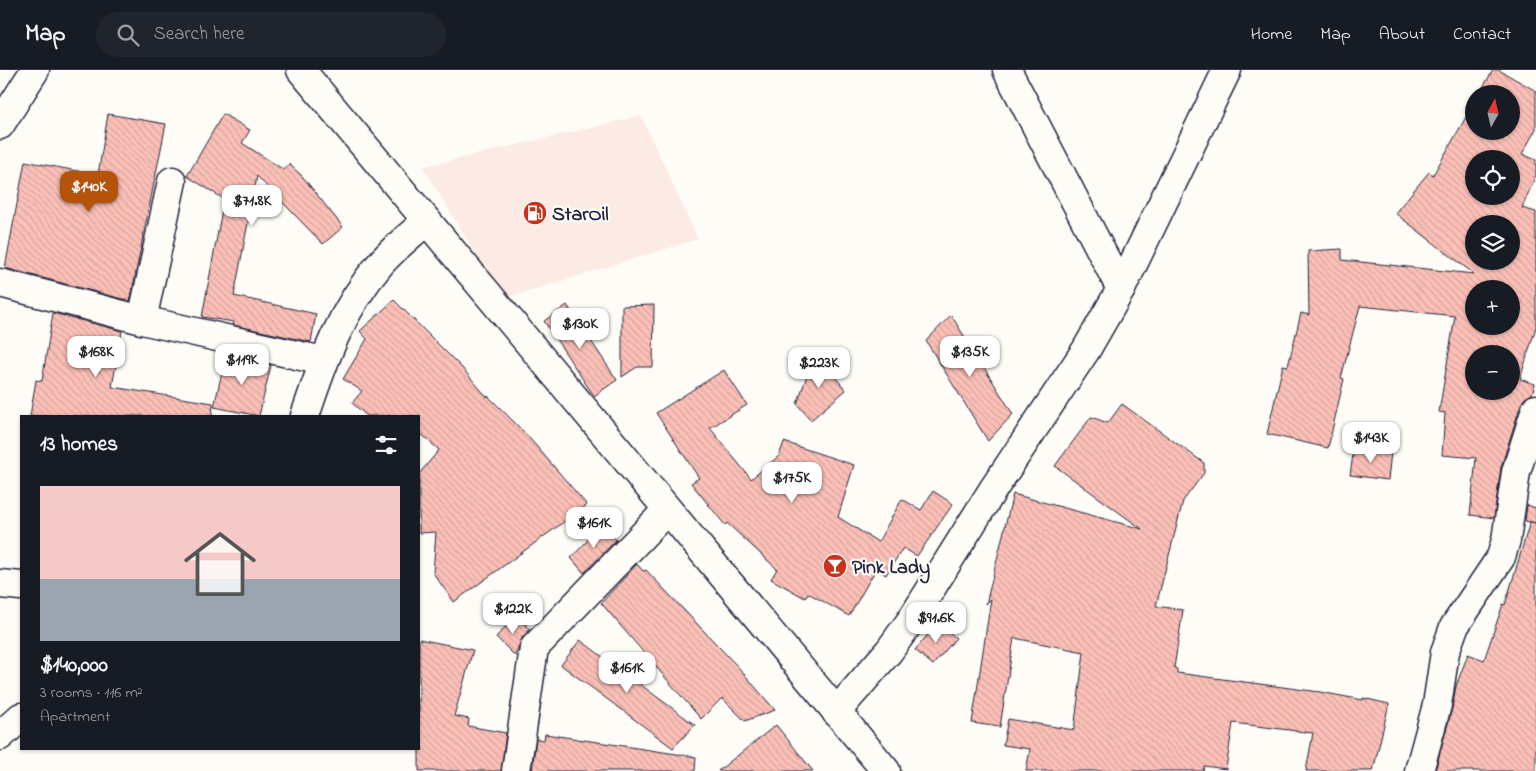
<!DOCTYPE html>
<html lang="en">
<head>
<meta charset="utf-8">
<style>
	body { margin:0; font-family:"Indie Flower",sans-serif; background:#20242c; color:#f1f3f6; height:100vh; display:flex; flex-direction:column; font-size:19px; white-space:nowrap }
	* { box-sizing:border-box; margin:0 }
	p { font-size:16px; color:#9ea1a6 }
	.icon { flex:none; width:28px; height:28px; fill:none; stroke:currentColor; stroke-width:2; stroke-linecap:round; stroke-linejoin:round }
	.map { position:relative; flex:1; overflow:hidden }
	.drawer { position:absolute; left:20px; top:345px; width:400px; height:335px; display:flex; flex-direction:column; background:#171b24; border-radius:0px; box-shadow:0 1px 4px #0004 }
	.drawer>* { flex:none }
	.needle { width:32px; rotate:8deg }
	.buttons { position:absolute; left:1465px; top:15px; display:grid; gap:10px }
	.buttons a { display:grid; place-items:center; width:55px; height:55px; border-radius:50%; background:#171b24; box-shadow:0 1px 4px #0004; font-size:25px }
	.price { position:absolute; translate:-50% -42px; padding:0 11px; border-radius:10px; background:#fff; color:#222; font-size:16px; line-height:32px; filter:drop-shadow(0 1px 2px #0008) }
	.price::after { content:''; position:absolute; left:50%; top:30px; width:15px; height:11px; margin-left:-8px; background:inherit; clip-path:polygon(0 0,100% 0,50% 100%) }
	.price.current { background:#b45309; color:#fff }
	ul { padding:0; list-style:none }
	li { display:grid; align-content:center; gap:10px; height:265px; padding:0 20px }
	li+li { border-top:1px solid #363941 }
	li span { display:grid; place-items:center; height:155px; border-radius:0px; color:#555 }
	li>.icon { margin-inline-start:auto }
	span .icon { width:90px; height:90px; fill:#fffc; stroke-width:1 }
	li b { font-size:21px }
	h2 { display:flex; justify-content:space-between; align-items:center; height:60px; padding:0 20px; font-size:21px }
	header { display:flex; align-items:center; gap:30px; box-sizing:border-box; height:70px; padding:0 25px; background:#171b24; border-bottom:1px solid #363941 }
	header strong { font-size:24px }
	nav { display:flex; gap:28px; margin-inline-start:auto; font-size:18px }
	.search { width:350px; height:45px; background:#20242c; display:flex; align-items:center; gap:12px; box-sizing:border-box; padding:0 18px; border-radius:28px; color:#9ea1a6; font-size:19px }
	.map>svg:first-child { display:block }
</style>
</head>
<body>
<header>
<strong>Map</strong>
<div class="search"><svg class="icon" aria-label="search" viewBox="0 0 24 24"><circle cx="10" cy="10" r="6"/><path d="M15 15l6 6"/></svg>Search here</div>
<nav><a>Home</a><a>Map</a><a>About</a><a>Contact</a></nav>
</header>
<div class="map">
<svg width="1536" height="701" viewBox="0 0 1536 701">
	<defs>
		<pattern id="building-back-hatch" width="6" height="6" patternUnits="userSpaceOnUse" patternTransform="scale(1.25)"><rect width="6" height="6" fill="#fbc0b7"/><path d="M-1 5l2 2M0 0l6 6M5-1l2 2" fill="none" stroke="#d7a59e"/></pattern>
	</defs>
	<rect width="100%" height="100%" fill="#fdfcf7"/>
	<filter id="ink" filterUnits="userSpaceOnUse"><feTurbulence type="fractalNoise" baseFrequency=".02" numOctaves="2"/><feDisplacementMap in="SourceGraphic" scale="10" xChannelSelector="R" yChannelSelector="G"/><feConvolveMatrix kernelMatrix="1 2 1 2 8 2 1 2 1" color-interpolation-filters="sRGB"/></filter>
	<g filter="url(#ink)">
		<polygon fill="#fceae4" points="641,46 698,169 503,229 423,97"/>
		<g fill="url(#building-back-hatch)" stroke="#22223b" fill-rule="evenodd">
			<path d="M1493,0H1499L1536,21V59L1522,84L1536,90V105L1522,138L1536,142V257L1520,309L1535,314L1532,324L1525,328L1521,334L1501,397L1494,448L1470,445L1476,388L1442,385L1445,343L1439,342L1455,246L1360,236L1341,308L1344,309L1328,378L1267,364L1283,295L1288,296L1301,243L1309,245L1308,181L1342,179V190L1474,204L1395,143L1429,102L1433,105L1474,33V61H1511V24H1479ZM1474,89H1511V126H1474ZM1474,154H1511V191H1474ZM1474,219H1511V256H1474ZM1474,284H1511V321H1474Z"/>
			<polygon points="108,44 166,54 130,231 5,198 25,91 98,105"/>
			<polygon points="223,44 250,60 242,73 284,100 289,94 302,106 343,157 323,174 257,106 234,226 316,244 311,272 233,255 234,252 202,247 224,129 187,106"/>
			<polygon points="394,230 462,298 487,327 488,326 524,362 587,435 454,532 433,503 436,462 419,463 419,404 439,380 419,362 419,346 367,346 352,333 362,321 343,309 367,269 360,261"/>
			<polygon points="567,235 617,310 594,326 544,251"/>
			<polygon points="654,235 653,297 637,297 622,307 622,236"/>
			<polygon points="53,243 122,261 112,317 213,333 212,346 30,346 36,310 42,311"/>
			<polygon points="951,245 1013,344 988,371 926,271"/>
			<polygon points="815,283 846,320 811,350 797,334"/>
			<polygon points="226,285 271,295 259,346 214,337"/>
			<polygon points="724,300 747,335 710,358 751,409 779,386 784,372 854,395 838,447 878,472 902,429 921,440 933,421 953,434 917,486 903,478 886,505 876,499 849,546 808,523 805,528 771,509 777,499 727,453 725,455 691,413 699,408 656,343"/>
			<polygon points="1122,334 1204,393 1204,403 1183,431 1156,536 1183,540 1174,598 1177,599 1177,603 1320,622 1363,630 1363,628 1389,634 1373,701 1306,701 1313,663 1233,653 1226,699 1204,696 1203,701 1026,701 1030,679 1003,675 1008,649 1074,660 1084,582 1014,568 1000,657 972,653 991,529 986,534 1013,424 1142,459 1055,396 1091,347 1108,353"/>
			<polygon points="1354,378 1391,382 1388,410 1350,405"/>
			<polygon points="1527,435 1536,438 1536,453 1525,451"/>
			<polygon points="1530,452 1536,453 1536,701 1435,701 1452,639 1456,616 1468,584 1484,590 1503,534 1505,535"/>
			<polygon points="603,454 616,470 584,503 571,488"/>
			<polygon points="637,494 643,501 646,500 738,597 775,640 745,651 722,628 701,649 601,533"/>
			<polygon points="516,546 530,559 522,568 515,586 496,567"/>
			<polygon points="938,553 956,568 933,595 915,580"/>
			<polygon points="419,569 473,580 454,646 469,649 468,656 506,663 501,701 419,701"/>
			<polygon points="580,570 695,655 673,678 561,595"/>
			<polygon points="776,655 813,701 718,701"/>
			<polygon points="545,664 696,687 695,701 532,701 536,669 544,670"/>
		</g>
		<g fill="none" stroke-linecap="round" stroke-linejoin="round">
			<g stroke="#22223b" stroke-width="31">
				<g id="street">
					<polyline points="1007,0 1121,219"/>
					<polyline points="0,55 35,0"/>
					<polyline points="0,213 142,250 323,291"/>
					<polyline points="142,250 172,111"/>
					<path d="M305,346C324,289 341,240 381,193C394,178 411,165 426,151"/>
					<polyline points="0,514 21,516"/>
					<polyline points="836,642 889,581 912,549 994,418 1086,280 1121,219 1227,0"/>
					<polyline points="0,666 21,647"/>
					<polyline points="516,701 534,578 667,440"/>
					<polyline points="1419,701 1437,635 1445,582 1454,557 1501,487 1506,470 1516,402 1536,339"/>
				</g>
			</g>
			<g stroke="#22223b" stroke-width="31">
				<polyline id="secondary" points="301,0 886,701"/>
			</g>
			<use href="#street" stroke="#fdfcf7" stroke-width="28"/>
			<use href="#secondary" stroke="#fdfcf7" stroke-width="28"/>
		</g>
	</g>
	<defs>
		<g id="fuel-disc" transform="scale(1.25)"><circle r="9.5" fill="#c8321e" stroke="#fdfcf7"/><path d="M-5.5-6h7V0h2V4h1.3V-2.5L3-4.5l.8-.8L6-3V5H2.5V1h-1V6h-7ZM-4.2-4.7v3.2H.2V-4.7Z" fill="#fff"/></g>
		<g id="bar-disc" transform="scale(1.25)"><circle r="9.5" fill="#c8321e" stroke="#fdfcf7"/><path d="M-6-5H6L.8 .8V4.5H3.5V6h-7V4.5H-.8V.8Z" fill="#fff"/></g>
	</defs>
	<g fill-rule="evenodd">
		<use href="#fuel-disc" x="535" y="143"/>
		<use href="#bar-disc" x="835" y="496"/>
	</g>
	<g text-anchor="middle" stroke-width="4.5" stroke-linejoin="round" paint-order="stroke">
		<g font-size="20" font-weight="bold" fill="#22223b" stroke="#fdfcf7" text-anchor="start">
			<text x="552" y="150">StarOil</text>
			<text x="852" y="503">Pink Lady</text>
		</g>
	</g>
</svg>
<div class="buttons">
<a><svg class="needle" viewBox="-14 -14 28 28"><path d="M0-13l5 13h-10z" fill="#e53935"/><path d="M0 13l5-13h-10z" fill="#9ea1a6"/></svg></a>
<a><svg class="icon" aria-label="locate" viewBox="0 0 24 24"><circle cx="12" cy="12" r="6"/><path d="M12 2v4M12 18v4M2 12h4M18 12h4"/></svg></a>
<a><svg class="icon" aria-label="layers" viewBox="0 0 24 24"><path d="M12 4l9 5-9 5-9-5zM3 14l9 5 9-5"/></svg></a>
<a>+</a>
<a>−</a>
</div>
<b class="price current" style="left:89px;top:143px">$140K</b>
<b class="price" style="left:252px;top:157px">$71.8K</b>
<b class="price" style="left:580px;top:280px">$130K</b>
<b class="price" style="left:96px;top:308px">$168K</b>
<b class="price" style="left:970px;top:308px">$135K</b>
<b class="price" style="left:242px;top:316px">$119K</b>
<b class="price" style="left:819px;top:319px">$223K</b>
<b class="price" style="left:1371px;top:394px">$143K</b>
<b class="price" style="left:792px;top:434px">$175K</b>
<b class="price" style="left:594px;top:479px">$161K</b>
<b class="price" style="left:513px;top:565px">$122K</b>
<b class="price" style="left:936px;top:574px">$91.6K</b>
<b class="price" style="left:627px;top:624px">$161K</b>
<section class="drawer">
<h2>13 homes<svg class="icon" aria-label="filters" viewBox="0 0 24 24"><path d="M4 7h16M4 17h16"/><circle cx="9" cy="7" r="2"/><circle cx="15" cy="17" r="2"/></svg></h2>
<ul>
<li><span style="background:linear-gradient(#f6c9c9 60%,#9aa5b1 0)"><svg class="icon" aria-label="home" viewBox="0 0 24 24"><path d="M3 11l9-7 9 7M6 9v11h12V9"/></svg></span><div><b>$140,000</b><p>3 rooms · 116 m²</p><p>Apartment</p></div></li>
</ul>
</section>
</div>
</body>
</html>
